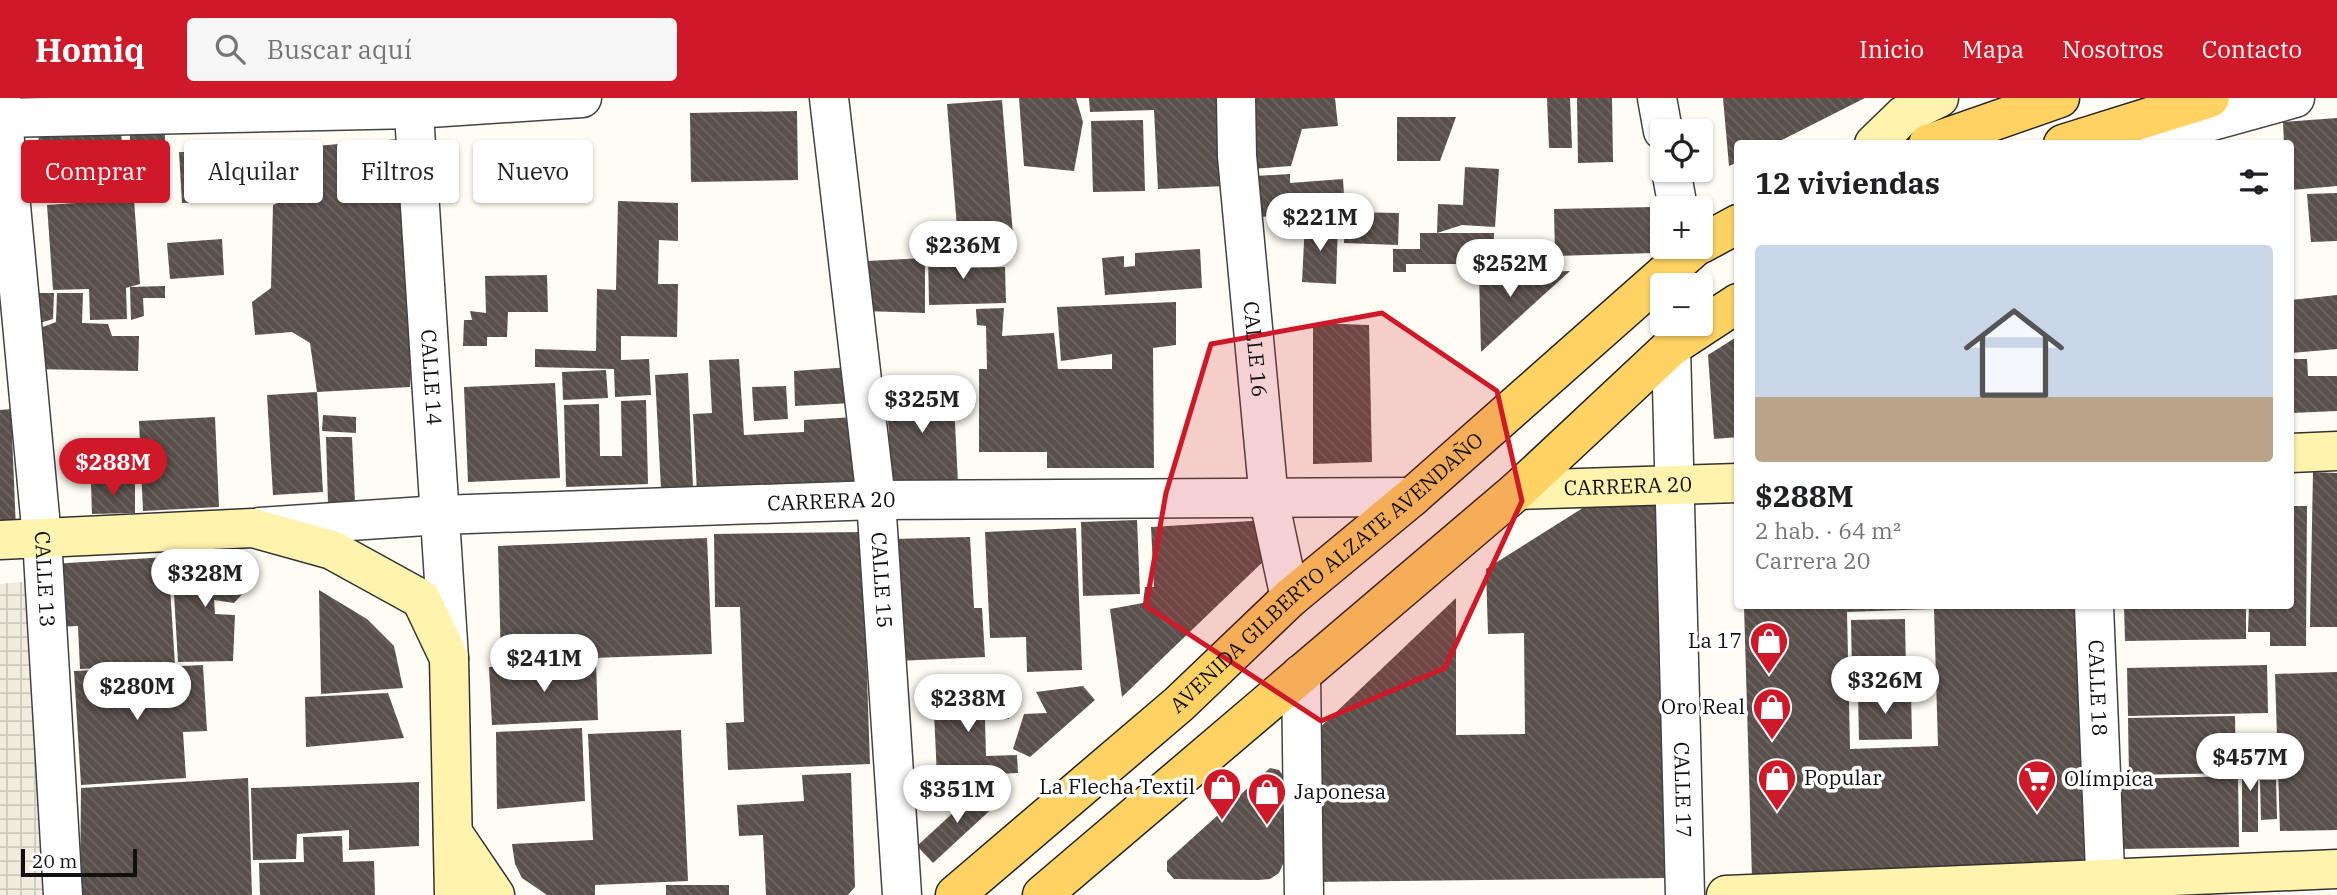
<!DOCTYPE html>
<html lang="es">
<head>
<meta charset="utf-8">
<style>
	body { margin:0; font-family:"IBM Plex Serif",serif; background:#f6f6f6; color:#202124; height:100vh; display:flex; flex-direction:column; font-size:26px; white-space:nowrap }
	* { box-sizing:border-box; margin:0 }
	p { font-size:23px; color:#757577 }
	.icon { flex:none; width:38px; height:38px; fill:none; stroke:currentColor; stroke-width:2; stroke-linecap:round; stroke-linejoin:round }
	.map { position:relative; flex:1; overflow:hidden }
	.side { position:absolute; left:1734px; top:42px; width:560px; height:469px; display:flex; flex-direction:column; background:#fff; border-radius:7px; box-shadow:0 2px 5px #0004 }
	.side>* { flex:none }
	.guide { position:absolute; left:21px; top:42px; width:665px; height:63px; display:flex; gap:14px }
	.tools { position:absolute; left:1650px; top:21px; display:grid; gap:14px }
	.tools a { display:grid; place-items:center; width:63px; height:63px; border-radius:7px; background:#fff; box-shadow:0 2px 5px #0004; font-size:35px }
	.scale { position:absolute; left:21px; bottom:18px; width:116px; box-sizing:border-box; padding-left:7px; border:4px solid #101010; border-top:0; font-size:19px; line-height:24px; white-space:nowrap; color:#101010; -webkit-text-stroke:5px #fff; paint-order:stroke }
	.price { position:absolute; translate:-50% -60px; padding:0 16px; border-radius:24px; background:#fff; color:#222; font-size:23px; line-height:46px; filter:drop-shadow(0 2px 4px #0008) }
	.price::after { content:''; position:absolute; left:50%; top:42px; width:21px; height:16px; margin-left:-10px; background:inherit; clip-path:polygon(0 0,100% 0,50% 100%) }
	.price.on { background:#cf1929; color:#fff }
	ul { padding:0; list-style:none }
	li { display:grid; align-content:center; gap:14px; height:371px; padding:0 21px }
	li+li { border-top:2px solid #e0e0e0 }
	li span { display:grid; place-items:center; height:217px; border-radius:7px; color:#555 }
	li>.icon { margin-inline-start:auto }
	span .icon { width:126px; height:126px; fill:#fffc; stroke-width:1 }
	li b { font-size:30px }
	h2 { display:flex; justify-content:space-between; align-items:center; height:84px; padding:0 21px; font-size:30px }
	.chip { padding:0 24px; border-radius:7px; background:#fff; box-shadow:0 2px 5px #0004; font-size:24px; line-height:63px }
	.chip.on { background:#cf1929; color:#fff }
	header { display:flex; align-items:center; gap:42px; box-sizing:border-box; height:98px; padding:0 35px; background:#cf1929; color:#fff }
	header strong { font-size:33px }
	nav { display:flex; gap:38px; margin-inline-start:auto; font-size:24px }
	.search { width:490px; height:63px; background:#f6f6f6; display:flex; align-items:center; gap:18px; box-sizing:border-box; padding:0 24px; border-radius:7px; color:#757577; font-size:26px }
	.map>svg:first-child { display:block }
</style>
</head>
<body>
<header>
<strong>Homiq</strong>
<div class="search"><svg class="icon" aria-label="search" viewBox="0 0 24 24"><circle cx="10" cy="10" r="6"/><path d="M15 15l6 6"/></svg>Buscar aquí</div>
<nav><a>Inicio</a><a>Mapa</a><a>Nosotros</a><a>Contacto</a></nav>
</header>
<div class="map">
<svg width="2337" height="797" viewBox="0 0 2337 797">
	<defs>
		<pattern id="plaza-grid" width="8" height="8" patternUnits="userSpaceOnUse" patternTransform="scale(1.75)"><rect width="8" height="8" fill="#f2ecdf"/><path d="M0 4h8M4 0v8" fill="none" stroke="#cec9be"/></pattern>
		<pattern id="building-back-hatch" width="6" height="6" patternUnits="userSpaceOnUse" patternTransform="scale(1.75)"><rect width="6" height="6" fill="#5a504b"/><path d="M-1 5l2 2M0 0l6 6M5-1l2 2" fill="none" stroke="#6d6561"/></pattern>
	</defs>
	<rect width="100%" height="100%" fill="#fffcf3"/>
	<polygon fill="url(#plaza-grid)" points="45,482 63,797 0,797 0,486"/>
	<g fill="url(#building-back-hatch)" fill-rule="evenodd">
		<polygon points="1019,0 1076,0 1083,24 1074,73 1024,68"/>
		<polygon points="1089,0 1222,0 1226,88 1158,91 1154,12 1090,14"/>
		<polygon points="1245,0 1335,0 1338,28 1302,31 1291,68 1251,71"/>
		<polygon points="1547,0 1570,0 1572,50 1549,50"/>
		<polygon points="1577,0 1612,0 1613,64 1578,65"/>
		<polygon points="1723,0 1865,0 1774,46 1738,46 1738,64 1729,68"/>
		<polygon points="1002,2 1013,137 958,142 947,6"/>
		<polygon points="797,13 798,82 691,84 690,15"/>
		<polygon points="1397,19 1456,19 1440,63 1397,63"/>
		<polygon points="2337,20 2337,88 2291,92 2291,46 2284,46 2283,24"/>
		<polygon points="1143,22 1145,93 1093,94 1091,23"/>
		<polygon points="165,31 165,46 130,51 130,36"/>
		<polygon points="121,34 123,58 167,55 169,94 54,101 51,63 34,64 39,39"/>
		<polygon points="411,40 414,223 410,289 317,294 310,245 292,234 255,237 252,204 271,190 273,107 290,99 182,105 179,54 194,54 198,46 292,43 292,50"/>
		<polygon points="1465,69 1499,71 1495,129 1462,127 1437,135 1494,135 1494,166 1406,166 1406,174 1393,174 1393,151 1420,151 1420,135 1437,135 1438,106 1463,107"/>
		<polygon points="1290,76 1290,85 1343,81 1345,114 1258,119 1255,78"/>
		<polygon points="2337,95 2337,143 2311,144 2307,96"/>
		<polygon points="134,101 140,186 126,190 127,221 90,222 89,191 53,192 47,107"/>
		<polygon points="618,103 678,105 678,143 659,142 658,186 678,186 677,239 621,238 621,262 649,261 651,297 615,299 614,271 535,269 535,251 596,253 597,191 616,192"/>
		<polygon points="1653,109 1654,155 1555,158 1554,111"/>
		<polygon points="1345,114 1399,115 1398,147 1344,145"/>
		<polygon points="1305,124 1338,126 1336,186 1302,184"/>
		<polygon points="222,141 224,177 170,181 167,145"/>
		<polygon points="1200,151 1202,190 1105,197 1102,160 1124,158 1124,169 1135,168 1135,155"/>
		<polygon points="965,153 966,170 1005,169 1006,205 929,207 928,154"/>
		<polygon points="925,160 925,215 864,213 867,163"/>
		<polygon points="1570,173 1481,254 1479,176"/>
		<polygon points="547,177 548,214 508,214 507,239 487,239 487,248 463,248 464,222 472,222 470,213 486,215 485,178"/>
		<polygon points="165,188 165,200 143,200 144,218 131,222 130,189"/>
		<polygon points="32,195 54,195 53,221 30,228"/>
		<polygon points="57,195 83,195 82,225 108,226 112,238 139,238 138,273 32,271 32,233 56,224"/>
		<polygon points="2337,197 2337,251 2291,255 2291,202"/>
		<polygon points="1176,204 1176,247 1153,250 1154,370 1047,370 1047,354 979,354 979,271 987,271 986,228 977,227 976,211 1004,210 1002,238 1054,235 1058,271 1112,271 1112,256 1061,263 1057,209"/>
		<polygon points="1313,225 1369,227 1372,364 1313,366"/>
		<polygon points="1738,238 1738,339 1714,341 1708,257"/>
		<polygon points="739,261 744,337 804,334 804,322 855,319 859,386 697,395 693,316 712,315 709,262"/>
		<polygon points="2291,261 2307,261 2308,278 2337,278 2337,313 2291,315"/>
		<polygon points="851,269 853,305 795,308 794,273"/>
		<polygon points="606,272 608,300 563,302 562,274"/>
		<polygon points="688,275 693,390 661,391 655,277"/>
		<polygon points="555,285 560,380 468,384 464,289"/>
		<polygon points="953,285 958,385 892,388 886,289"/>
		<polygon points="786,288 788,321 754,323 752,289"/>
		<polygon points="317,294 323,394 273,397 267,297"/>
		<polygon points="646,302 648,386 566,389 564,307 599,306 600,358 622,358 621,303"/>
		<polygon points="11,311 16,432 0,435 0,312"/>
		<polygon points="323,317 356,319 356,335 322,333"/>
		<polygon points="215,319 219,409 143,413 139,323"/>
		<polygon points="326,339 352,339 355,405 328,406"/>
		<polygon points="69,354 90,355 89,376 67,375"/>
		<polygon points="2313,374 2337,375 2337,529 2310,529"/>
		<polygon points="135,384 135,415 92,416 91,385"/>
		<polygon points="1664,395 1668,780 1312,784 1310,639 1456,500 1456,637 1525,636 1524,535 1488,536 1486,471 1605,396"/>
		<polygon points="2291,408 2307,408 2306,548 2270,548 2270,534 2248,534 2249,508 2291,508"/>
		<polygon points="1137,422 1140,496 1083,498 1081,424"/>
		<polygon points="1268,422 1270,457 1122,599 1110,511 1143,505 1145,489 1154,489 1151,429"/>
		<polygon points="1076,430 1082,572 1027,574 1026,539 990,540 985,434"/>
		<polygon points="862,434 870,666 728,672 726,625 744,624 740,509 715,509 714,436"/>
		<polygon points="970,439 974,510 982,510 985,559 897,563 892,441"/>
		<polygon points="707,440 712,556 501,563 498,448"/>
		<polygon points="168,459 175,567 80,571 78,528 56,529 51,466"/>
		<polygon points="172,462 226,462 228,473 245,472 248,490 234,505 214,502 215,516 235,517 233,563 178,564"/>
		<polygon points="319,492 367,521 394,548 403,590 321,596"/>
		<path d="M1744,508H2089L2097,770L1752,780ZM1934,511L1938,648L1850,651L1847,514Z"/>
		<polygon points="2124,508 2246,508 2246,541 2125,543"/>
		<polygon points="1905,521 1906,577 1852,578 1851,522"/>
		<polygon points="596,565 598,622 492,627 489,569"/>
		<polygon points="203,567 207,633 183,634 186,680 81,687 74,573"/>
		<polygon points="2267,567 2268,615 2128,618 2127,570"/>
		<polygon points="2337,574 2337,732 2280,733 2275,576"/>
		<polygon points="1083,588 1095,602 1030,659 1013,651 1024,616 1047,615 1036,594"/>
		<polygon points="987,590 988,604 1008,602 1009,621 985,622 986,658 1017,657 1018,675 937,679 933,593"/>
		<polygon points="1911,593 1912,641 1859,642 1858,594"/>
		<polygon points="388,595 404,640 306,649 305,599"/>
		<polygon points="2235,618 2236,675 2129,677 2128,620"/>
		<polygon points="582,630 585,703 497,711 496,634"/>
		<polygon points="681,632 688,783 595,787 595,797 547,797 522,780 515,766 512,746 593,742 588,636"/>
		<rect x="2242" y="656" width="16" height="78"/>
		<rect x="2259" y="663" width="18" height="9"/>
		<polygon points="1270,670 1279,672 1284,679 1284,764 1279,775 1270,781 1258,782 1174,781 1167,773 1167,763"/>
		<polygon points="851,675 855,789 848,797 766,797 763,737 739,738 737,707 804,703 802,677"/>
		<polygon points="2238,678 2239,749 2123,751 2121,681"/>
		<polygon points="248,680 252,797 80,797 81,690"/>
		<polygon points="2260,682 2276,682 2277,721 2261,722"/>
		<polygon points="419,684 419,748 349,752 349,732 297,736 296,761 253,762 251,690"/>
		<polygon points="981,689 997,706 933,765 917,748"/>
		<polygon points="342,738 343,764 374,763 375,797 260,797 259,765 304,764 303,739"/>
		<rect x="666" y="787" width="63" height="10"/>
	</g>
	<g fill="none" stroke-linecap="round" stroke-linejoin="round">
		<g stroke="#434343" stroke-width="41">
			<g id="minor">
				<path id="s1" d="M1,0L42,440L63,797"/>
				<path id="s2" d="M413,0L449,560"/>
				<path id="s3" d="M829,0L876,402L902,797"/>
				<path id="s4" d="M1236,0L1237,58L1269,402L1290,500"/>
				<polyline points="0,20 414,11 582,0"/>
				<path id="s5" d="M260,429L440,417L876,402L1412,399"/>
				<polyline points="1301,576 1304,797"/>
			</g>
		</g>
		<g stroke="#434343" stroke-width="41">
			<g id="tertiary">
				<polyline points="1657,0 1663,33"/>
				<polyline points="2129,46 2295,0"/>
				<polyline points="1671,72 1678,110"/>
				<path id="s6" d="M1671,249L1685,797"/>
				<path id="s7" d="M2094,508L2106,797"/>
			</g>
		</g>
		<g stroke="#323232" stroke-width="41">
			<g id="secondary">
				<polyline points="1874,46 1904,17 1939,0"/>
				<polyline points="2291,355 2337,353"/>
				<path id="s8" d="M1518,392L1738,385"/>
				<polyline points="0,442 253,430 332,452 421,501 449,560 454,797"/>
				<polyline points="453,735 495,797"/>
				<polyline points="1726,797 2337,771"/>
			</g>
		</g>
		<g stroke="#212121" stroke-width="41">
			<g id="primary">
				<polyline points="1928,46 2060,0"/>
				<polyline points="2063,46 2210,0"/>
				<polyline points="1701,146 1738,126"/>
				<path id="s9" d="M955,797L1179,606L1290,500L1412,399L1695,149"/>
				<polyline points="1042,797 1518,392 1671,249 1738,205"/>
			</g>
		</g>
		<use href="#minor" stroke="#fff" stroke-width="38"/>
		<use href="#tertiary" stroke="#fff" stroke-width="38"/>
		<use href="#secondary" stroke="#fff3ae" stroke-width="38"/>
		<use href="#primary" stroke="#ffd363" stroke-width="38"/>
	</g>
	<path fill="#cf1929" fill-opacity="0.2" stroke="#cf1929" stroke-width="5" stroke-linejoin="round" d="M1382,215L1497,293L1522,403L1445,570L1321,623L1146,508L1166,395L1211,246Z"/>
	<defs>
		<g id="shop-pin" transform="scale(2.0125)"><path d="M0 17L-7.5 6A9.5 9.5 0 1 1 7.5 6Z" fill="#cf1929" stroke="#fff"/><path d="M-5-2.5h2.3a2.7 3.5 0 0 1 5.4 0H5L5.5 6h-11ZM-1.5-2.5h3a1.5 2.3 0 0 0-3 0Z" fill="#fff"/></g>
		<g id="supermarket-pin" transform="scale(2.0125)"><path d="M0 17L-7.5 6A9.5 9.5 0 1 1 7.5 6Z" fill="#cf1929" stroke="#fff"/><path d="M-6-5.5h2.5l.6 2H6L4.5 2H-2.5L-4.4-4H-6ZM-1.5 3.2a1.3 1.3 0 1 0 .1 0ZM3 3.2a1.3 1.3 0 1 0 .1 0Z" fill="#fff"/></g>
	</defs>
	<g fill-rule="evenodd">
		<use href="#shop-pin" x="1769" y="543"/>
		<use href="#shop-pin" x="1772" y="609"/>
		<use href="#shop-pin" x="1777" y="680"/>
		<use href="#supermarket-pin" x="2037" y="681"/>
		<use href="#shop-pin" x="1222" y="689"/>
		<use href="#shop-pin" x="1267" y="694"/>
	</g>
	<g text-anchor="middle" stroke-width="7" stroke-linejoin="round" paint-order="stroke">
		<g font-size="21" fill="#101010" stroke="#fff">
			<text dy="7" stroke="none"><textPath href="#s4" startOffset="252">CALLE 16</textPath></text>
			<text dy="7" stroke="none"><textPath href="#s2" startOffset="280">CALLE 14</textPath></text>
			<text dy="7" stroke="none"><textPath href="#s8" startOffset="110">CARRERA 20</textPath></text>
			<text dy="7" stroke="none"><textPath href="#s5" startOffset="572">CARRERA 20</textPath></text>
			<text dy="7" stroke="none"><textPath href="#s9" startOffset="492">AVENIDA GILBERTO ALZATE AVENDAÑO</textPath></text>
			<text dy="7" stroke="none"><textPath href="#s3" startOffset="485">CALLE 15</textPath></text>
			<text dy="7" stroke="none"><textPath href="#s1" startOffset="483">CALLE 13</textPath></text>
			<text dy="7" stroke="none"><textPath href="#s7" startOffset="82">CALLE 18</textPath></text>
			<text dy="7" stroke="none"><textPath href="#s6" startOffset="443">CALLE 17</textPath></text>
		</g>
		<g font-size="21" fill="#101010" stroke="#fff" text-anchor="end">
			<text x="1742" y="550">La 17</text>
			<text x="1745" y="616">Oro Real</text>
			<text x="1804" y="687" text-anchor="start">Popular</text>
			<text x="2064" y="688" text-anchor="start">Olímpica</text>
			<text x="1195" y="696">La Flecha Textil</text>
			<text x="1294" y="701" text-anchor="start">Japonesa</text>
		</g>
	</g>
</svg>
<div class="tools">
<a><svg class="icon" aria-label="locate" viewBox="0 0 24 24"><circle cx="12" cy="12" r="6"/><path d="M12 2v4M12 18v4M2 12h4M18 12h4"/></svg></a>
<a>+</a>
<a>−</a>
</div>
<div class="scale">20 m</div>
<b class="price" style="left:1320px;top:155px">$221M</b>
<b class="price" style="left:963px;top:183px">$236M</b>
<b class="price" style="left:1510px;top:201px">$252M</b>
<b class="price" style="left:922px;top:337px">$325M</b>
<b class="price on" style="left:113px;top:400px">$288M</b>
<b class="price" style="left:205px;top:511px">$328M</b>
<b class="price" style="left:544px;top:596px">$241M</b>
<b class="price" style="left:1885px;top:618px">$326M</b>
<b class="price" style="left:137px;top:624px">$280M</b>
<b class="price" style="left:968px;top:636px">$238M</b>
<b class="price" style="left:2250px;top:695px">$457M</b>
<b class="price" style="left:957px;top:727px">$351M</b>
<div class="guide">
<a class="chip on">Comprar</a>
<a class="chip">Alquilar</a>
<a class="chip">Filtros</a>
<a class="chip">Nuevo</a>
</div>
<section class="side">
<h2>12 viviendas<svg class="icon" aria-label="filters" viewBox="0 0 24 24"><path d="M4 7h16M4 17h16"/><circle cx="9" cy="7" r="2"/><circle cx="15" cy="17" r="2"/></svg></h2>
<ul>
<li><span style="background:linear-gradient(#c9d6e8 70%,#b9a48a 0)"><svg class="icon" aria-label="home" viewBox="0 0 24 24"><path d="M3 11l9-7 9 7M6 9v11h12V9"/></svg></span><div><b>$288M</b><p>2 hab. · 64 m²</p><p>Carrera 20</p></div></li>
</ul>
</section>
</div>
</body>
</html>
